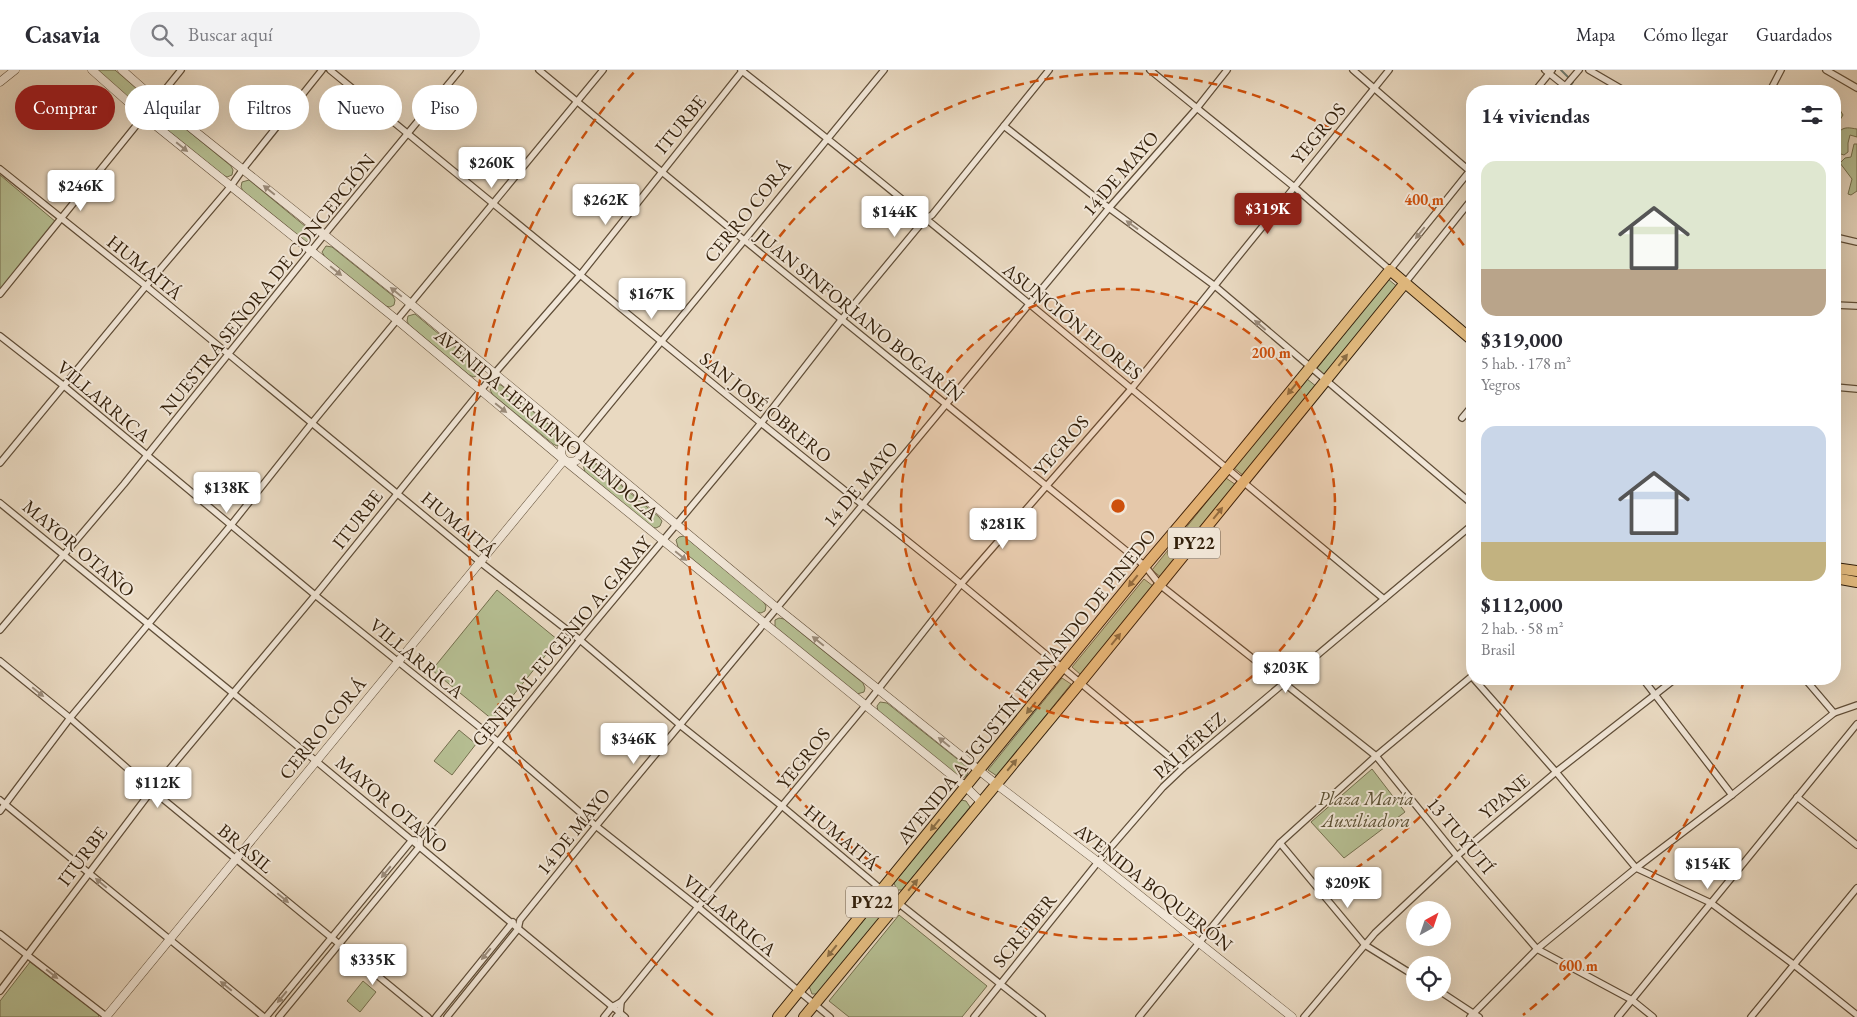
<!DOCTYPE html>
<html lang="es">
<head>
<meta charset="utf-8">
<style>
	body { margin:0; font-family:"EB Garamond",serif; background:#f2f2f3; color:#2b2b33; height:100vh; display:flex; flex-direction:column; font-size:19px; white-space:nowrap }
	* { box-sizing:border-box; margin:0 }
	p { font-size:16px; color:#7c7c81 }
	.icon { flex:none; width:28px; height:28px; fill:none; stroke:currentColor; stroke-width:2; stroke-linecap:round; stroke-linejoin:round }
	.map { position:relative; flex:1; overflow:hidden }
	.sheet { position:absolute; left:1466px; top:15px; width:375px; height:600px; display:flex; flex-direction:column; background:#fff; border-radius:20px; box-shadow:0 5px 20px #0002 }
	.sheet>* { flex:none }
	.top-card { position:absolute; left:15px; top:15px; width:475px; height:45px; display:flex; gap:10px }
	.needle { width:32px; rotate:40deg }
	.fabs { position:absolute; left:1406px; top:831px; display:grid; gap:10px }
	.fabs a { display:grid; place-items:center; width:45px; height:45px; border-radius:50%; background:#fff; box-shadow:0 5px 20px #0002; font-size:25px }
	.price { position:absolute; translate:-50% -42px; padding:0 11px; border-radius:5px; background:#fff; color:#222; font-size:16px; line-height:32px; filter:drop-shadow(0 1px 2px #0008) }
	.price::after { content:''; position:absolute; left:50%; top:30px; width:15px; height:11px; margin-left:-8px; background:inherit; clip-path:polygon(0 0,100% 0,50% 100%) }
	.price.active { background:#8f2418; color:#fff }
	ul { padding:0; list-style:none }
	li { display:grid; align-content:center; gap:10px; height:265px; padding:0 15px }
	li span { display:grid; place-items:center; height:155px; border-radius:15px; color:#555 }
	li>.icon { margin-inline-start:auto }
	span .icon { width:90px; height:90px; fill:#fffc; stroke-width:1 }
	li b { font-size:21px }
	h2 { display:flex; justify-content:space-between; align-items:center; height:60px; padding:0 15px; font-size:21px }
	.pill { padding:0 18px; border-radius:22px; background:#fff; box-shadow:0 5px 20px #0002; font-size:18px; line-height:45px }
	.pill.active { background:#8f2418; color:#fff }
	header { display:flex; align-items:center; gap:30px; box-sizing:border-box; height:70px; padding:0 25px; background:#fff; border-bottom:1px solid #e1e1e2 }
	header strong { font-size:24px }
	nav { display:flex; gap:28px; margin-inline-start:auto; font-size:18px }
	.search { width:350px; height:45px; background:#f2f2f3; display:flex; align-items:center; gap:12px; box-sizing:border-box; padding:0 18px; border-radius:28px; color:#7c7c81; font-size:19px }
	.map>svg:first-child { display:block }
</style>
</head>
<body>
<header>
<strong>Casavia</strong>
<div class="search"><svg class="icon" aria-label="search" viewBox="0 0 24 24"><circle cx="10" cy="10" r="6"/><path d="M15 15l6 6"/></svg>Buscar aquí</div>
<nav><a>Mapa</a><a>Cómo llegar</a><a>Guardados</a></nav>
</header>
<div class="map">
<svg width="1857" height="947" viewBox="0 0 1857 947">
	<rect width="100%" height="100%" fill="#e9d9c1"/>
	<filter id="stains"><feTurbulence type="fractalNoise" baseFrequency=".004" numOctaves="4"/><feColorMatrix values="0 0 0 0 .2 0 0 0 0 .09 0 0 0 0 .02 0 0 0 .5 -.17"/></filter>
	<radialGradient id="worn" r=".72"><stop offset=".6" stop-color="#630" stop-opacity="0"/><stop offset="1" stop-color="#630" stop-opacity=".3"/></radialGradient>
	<g fill="#b6bf93" stroke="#746f4e">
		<polygon points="96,0 115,0 144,25 147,29 145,34 141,36 136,35"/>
		<path d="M1835,39L1840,40L1843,45L1835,58L1836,61L1839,62C1844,56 1850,58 1857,59V67L1850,65L1848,73V82L1844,85L1838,83L1835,74Z"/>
		<polygon points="158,41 165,42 231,96 233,100 232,105 227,107 223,105 157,52 155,48"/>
		<polygon points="1854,74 1857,74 1857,121 1851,125 1848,124 1852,109 1840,93 1845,88 1851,87"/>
		<polygon points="0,105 56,152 0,220"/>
		<polygon points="249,110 311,161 314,165 312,169 306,172 243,121 241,117 242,112"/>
		<polygon points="326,176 332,177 393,226 395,230 394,235 390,237 385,236 325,187 322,182"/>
		<polygon points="1388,209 1399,218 1325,308 1315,301"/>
		<polygon points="415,244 477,296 479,300 478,305 474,307 469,305 409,255 407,251 408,246"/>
		<polygon points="1307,309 1317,317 1244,406 1234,398"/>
		<polygon points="494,314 501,315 561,365 563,369 562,373 557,376 553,374 493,325 490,320"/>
		<polygon points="586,391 593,392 659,447 662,451 660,456 656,458 651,457 585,402 583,395"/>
		<polygon points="1226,408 1236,415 1162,508 1152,500"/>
		<polygon points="684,466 764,532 766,536 765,541 761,543 756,542 678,477 676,470 679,467"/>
		<polygon points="1144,509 1153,516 1081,605 1072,597"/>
		<polygon points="497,520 558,570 493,650 432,600"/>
		<polygon points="779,548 784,549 863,613 865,618 864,622 857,624 775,557 775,550"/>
		<polygon points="1062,608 1071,614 997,706 988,700"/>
		<polygon points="880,632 887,633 966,696 968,701 967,705 963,708 958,706 878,641 877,636"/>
		<polygon points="459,660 476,674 452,705 434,691"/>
		<polygon points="1372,699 1405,742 1344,788 1311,752"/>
		<polygon points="961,730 966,731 970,737 902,820 897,820 894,813"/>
		<polygon points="877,834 884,836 885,841 818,924 812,924 809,916"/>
		<polygon points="899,845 987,916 962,947 849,947 829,931"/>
		<polygon points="30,892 98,944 99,947 0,947 0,931"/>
		<polygon points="363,911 376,922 360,942 347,931"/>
	</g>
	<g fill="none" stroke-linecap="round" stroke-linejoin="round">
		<g stroke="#6f7c70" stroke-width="2">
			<polyline points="1561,0 1568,7"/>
			<polyline points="1569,21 1569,18 1573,12"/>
		</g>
		<g stroke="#604e38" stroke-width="8">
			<g id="minor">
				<polyline points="330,0 761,353 961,514 1183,698"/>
				<polyline points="539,0 744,170 1145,496 1160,515 1376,686 1457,786 1537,879 1632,930 1653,947"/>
				<path d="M741,0C959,172 1170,352 1384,529"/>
				<polyline points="1150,0 1293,116 1390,200 1472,98"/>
				<polyline points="1353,0 1472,103"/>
				<polyline points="1545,0 1565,16"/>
				<polyline points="1589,0 1625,21"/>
				<polyline points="1826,0 1857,18"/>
				<polyline points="1535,21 1552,0"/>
				<polyline points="1561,21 1579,0"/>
				<polyline points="1770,21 1781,0"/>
				<polyline points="1004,56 1109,138 1215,216 1472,434"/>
				<polyline points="0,99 146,216 480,492 580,570 680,655 783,737 882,820 1042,947"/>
				<polyline points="1835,167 1857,172"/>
				<polyline points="1405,213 1472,129"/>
				<polyline points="0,224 181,0"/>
				<polyline points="1835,235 1857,236"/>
				<polyline points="0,266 64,316 315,525 497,671 596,756 698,837 830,947"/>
				<polyline points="1835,317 1857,319"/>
				<polyline points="1462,348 1472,336"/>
				<polyline points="578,373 884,0"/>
				<polyline points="0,393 146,216 231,116 243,99 322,0"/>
				<polyline points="0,433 316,691 625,947"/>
				<polyline points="0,560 124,414 324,165 460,0"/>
				<polyline points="0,591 70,648 152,720 428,947"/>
				<polyline points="1474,609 1556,702 1636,798 1711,833 1793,894 1857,945"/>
				<polyline points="1643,609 1732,725"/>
				<polyline points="1805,609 1834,643"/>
				<polyline points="1797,727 1857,775"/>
				<polyline points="0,730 264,947"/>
				<polyline points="0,741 70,648 231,455 312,353 603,0"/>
				<polyline points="1280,773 1365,875 1415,906"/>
				<polyline points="0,864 107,947"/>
				<polyline points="0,921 152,720 322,517 494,304 581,204 743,0"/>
				<polyline points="1441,922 1479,947"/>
				<polyline points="266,947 412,770 415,770"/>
				<polyline points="279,947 420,776 420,769 580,570 761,353 842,249 925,149 932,145 1049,0"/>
				<polyline points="436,947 513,852"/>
				<polyline points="447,947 518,859 520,850 596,756 1109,138 1197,38 1227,0"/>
				<polyline points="604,947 612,937 621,932 698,837 865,636 961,514 1132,318 1389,0"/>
				<polyline points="616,947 620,943 621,932"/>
				<polyline points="974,947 1098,792 1163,717 1183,698 1472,455"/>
				<polyline points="1139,947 1280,773 1376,686 1472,606"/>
				<polyline points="1304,947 1375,863 1457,786 1556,702 1675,609"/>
				<polyline points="1470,947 1537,879 1636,798 1732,725 1834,643 1857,635"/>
				<polyline points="1618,947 1857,654"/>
				<polyline points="1751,947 1857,818"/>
			</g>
		</g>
		<g stroke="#604e38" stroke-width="9">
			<g id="tertiary">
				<polyline points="92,0 145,47 397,250 564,390 966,717 981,732"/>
				<polyline points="122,0 156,30 411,234 777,538 996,714 1098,792 1292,947"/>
				<polyline points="0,12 15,0"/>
				<circle cx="571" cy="382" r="10"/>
				<polyline points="106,947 564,390"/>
			</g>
		</g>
		<g stroke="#321f0a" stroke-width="12">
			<g id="trunk">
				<polyline points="1835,498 1857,501"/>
				<polyline points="1835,508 1857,512"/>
				<polyline points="778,947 1145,496 1227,399 1390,200 1472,270"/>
				<polyline points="804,947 1080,613 1405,213"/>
			</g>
		</g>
		<use href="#minor" stroke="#f1e6d7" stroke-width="5.5"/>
		<use href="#tertiary" stroke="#f1e6d7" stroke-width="8"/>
		<use href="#trunk" stroke="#e4bc80" stroke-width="10"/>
	</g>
	<defs><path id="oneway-solid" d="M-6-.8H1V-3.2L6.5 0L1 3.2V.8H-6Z" transform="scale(1.25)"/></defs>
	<g fill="#9b8c7b">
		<use href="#oneway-solid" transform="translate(182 77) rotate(39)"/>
		<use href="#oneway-solid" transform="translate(269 120) rotate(-141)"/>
		<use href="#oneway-solid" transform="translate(1132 155) rotate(-144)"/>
		<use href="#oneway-solid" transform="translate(1420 163) rotate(129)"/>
		<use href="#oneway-solid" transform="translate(336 201) rotate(39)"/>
		<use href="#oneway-solid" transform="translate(396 222) rotate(-141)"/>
		<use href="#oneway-solid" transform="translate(1260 255) rotate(-139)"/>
		<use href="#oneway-solid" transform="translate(501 338) rotate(39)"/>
		<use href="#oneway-solid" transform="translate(681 486) rotate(39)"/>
		<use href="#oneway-solid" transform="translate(818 571) rotate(-141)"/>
		<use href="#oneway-solid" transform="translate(38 622) rotate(39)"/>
		<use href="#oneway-solid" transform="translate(944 672) rotate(-141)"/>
		<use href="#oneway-solid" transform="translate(386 802) rotate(130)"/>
		<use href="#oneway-solid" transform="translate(101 813) rotate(-140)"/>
		<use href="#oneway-solid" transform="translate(283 828) rotate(40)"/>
		<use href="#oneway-solid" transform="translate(486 884) rotate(129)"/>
		<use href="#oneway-solid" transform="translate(52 904) rotate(38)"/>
		<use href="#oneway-solid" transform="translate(226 916) rotate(-141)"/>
		<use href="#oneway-solid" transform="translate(282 927) rotate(130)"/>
	</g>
	<g fill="#8b6e45">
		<use href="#oneway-solid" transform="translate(1343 290) rotate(-52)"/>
		<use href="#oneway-solid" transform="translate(1292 319) rotate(129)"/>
		<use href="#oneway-solid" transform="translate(1218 443) rotate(-51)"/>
		<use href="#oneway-solid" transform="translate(1133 511) rotate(129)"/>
		<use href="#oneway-solid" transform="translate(1116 569) rotate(-51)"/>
		<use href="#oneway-solid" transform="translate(1031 638) rotate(129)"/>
		<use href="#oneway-solid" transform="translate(1012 695) rotate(-50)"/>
		<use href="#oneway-solid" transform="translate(935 755) rotate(129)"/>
		<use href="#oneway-solid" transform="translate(913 815) rotate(-50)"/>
		<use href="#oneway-solid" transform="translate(832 881) rotate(129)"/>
	</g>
	<circle cx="1118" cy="436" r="217" fill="#cd500c" fill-opacity=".12"/>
	<g fill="none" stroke="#cd500c" stroke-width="2.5" stroke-dasharray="9 6">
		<circle cx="1118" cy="436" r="217"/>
		<path d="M1514 612A433 433 0 1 1 1471 185"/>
		<path d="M1744 610A650 650 0 0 1 1523 945M713 945A650 650 0 0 1 635 1"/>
	</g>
	<g text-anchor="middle" stroke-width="4" stroke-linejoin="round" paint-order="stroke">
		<g fill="#f1e6d7" stroke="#6b5b48" stroke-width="1">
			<rect x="1168" y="457.5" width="52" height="31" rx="4"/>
			<rect x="846" y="816.5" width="52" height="31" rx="4"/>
		</g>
		<g font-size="18" font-weight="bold" fill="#321f0a">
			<text x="1194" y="479">PY22</text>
			<text x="872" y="838">PY22</text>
		</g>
		<g font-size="19" fill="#321f0a" stroke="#f1e6d7">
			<text transform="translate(680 54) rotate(-51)" y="7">ITURBE</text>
			<text transform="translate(1318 63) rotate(-50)" y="7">YEGROS</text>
			<text transform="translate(1120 103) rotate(-49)" y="7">14 DE MAYO</text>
			<text transform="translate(747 141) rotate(-51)" y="7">CERRO CORÁ</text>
			<text transform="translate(145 197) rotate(39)" y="7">HUMAITÁ</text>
			<text transform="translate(267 214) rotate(-51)" y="7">NUESTRA SEÑORA DE CONCEPCIÓN</text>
			<text transform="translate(860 245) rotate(39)" y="7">JUAN SINFORIANO BOGARÍN</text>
			<text transform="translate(1073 251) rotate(39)" y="7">ASUNCIÓN FLORES</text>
			<text transform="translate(104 331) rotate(40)" y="7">VILLARRICA</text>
			<text transform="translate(766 337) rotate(39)" y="7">SAN JOSÉ OBRERO</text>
			<text transform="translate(547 354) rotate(40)" y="7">AVENIDA HERMINIO MENDOZA</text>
			<text transform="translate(1061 375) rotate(-49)" y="7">YEGROS</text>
			<text transform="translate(860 414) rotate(-50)" y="7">14 DE MAYO</text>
			<text transform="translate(357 449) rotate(-52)" y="7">ITURBE</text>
			<text transform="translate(459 454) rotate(40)" y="7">HUMAITÁ</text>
			<text transform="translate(79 478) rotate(40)" y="7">MAYOR OTAÑO</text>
			<text transform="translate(561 571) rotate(-50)" y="7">GENERAL EUGENIO A. GARAY</text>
			<text transform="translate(417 588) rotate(39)" y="7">VILLARRICA</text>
			<text transform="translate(1026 616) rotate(-51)" y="7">AVENIDA AUGUSTÍN FERNANDO DE PINEDO</text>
			<text transform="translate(322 658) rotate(-51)" y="7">CERRO CORÁ</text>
			<text transform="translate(1189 675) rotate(-42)" y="7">PAI PÉREZ</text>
			<text transform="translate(803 688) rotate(-51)" y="7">YEGROS</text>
			<text transform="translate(1504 726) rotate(-40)" y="7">YPANE</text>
			<text transform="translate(392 734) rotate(40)" y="7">MAYOR OTAÑO</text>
			<text transform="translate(573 761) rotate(-51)" y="7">14 DE MAYO</text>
			<text transform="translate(1461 765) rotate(50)" y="7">13 TUYUTÍ</text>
			<text transform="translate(842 767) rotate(40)" y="7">HUMAITÁ</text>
			<text transform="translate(246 778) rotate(40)" y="7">BRASIL</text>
			<text transform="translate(82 786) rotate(-53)" y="7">ITURBE</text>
			<text transform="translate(1154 817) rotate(38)" y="7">AVENIDA BOQUERÓN</text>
			<text transform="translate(730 845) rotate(40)" y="7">VILLARRICA</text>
			<text transform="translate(1024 860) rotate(-51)" y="7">SCREIBER</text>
		</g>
		<g font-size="19" font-style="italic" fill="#5a4f33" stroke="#f1e6d7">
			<text x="1366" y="735">Plaza María<tspan x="1366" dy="22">Auxiliadora</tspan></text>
		</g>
	</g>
	<circle cx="1118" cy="436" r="8" fill="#cd500c" stroke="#f1e6d7" stroke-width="2.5"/>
	<g font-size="15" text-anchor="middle" font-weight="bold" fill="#cd500c" stroke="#f1e6d7" stroke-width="4" stroke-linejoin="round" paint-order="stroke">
		<text x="1424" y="135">400 m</text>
		<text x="1271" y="288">200 m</text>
		<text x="1578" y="901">600 m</text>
	</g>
	<rect width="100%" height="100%" filter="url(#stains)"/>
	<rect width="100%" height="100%" fill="url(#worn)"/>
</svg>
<div class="fabs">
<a><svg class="needle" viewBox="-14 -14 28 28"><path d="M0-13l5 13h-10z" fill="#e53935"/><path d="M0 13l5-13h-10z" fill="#7c7c81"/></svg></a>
<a><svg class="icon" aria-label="locate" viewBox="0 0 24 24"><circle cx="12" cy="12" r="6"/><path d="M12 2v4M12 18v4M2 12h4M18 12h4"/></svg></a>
</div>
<b class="price" style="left:492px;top:119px">$260K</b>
<b class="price" style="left:81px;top:142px">$246K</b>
<b class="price" style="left:606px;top:156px">$262K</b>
<b class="price active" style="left:1268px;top:165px">$319K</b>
<b class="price" style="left:895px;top:168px">$144K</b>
<b class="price" style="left:652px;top:250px">$167K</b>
<b class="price" style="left:227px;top:444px">$138K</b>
<b class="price" style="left:1003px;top:480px">$281K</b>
<b class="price" style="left:1286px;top:624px">$203K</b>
<b class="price" style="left:634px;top:695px">$346K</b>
<b class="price" style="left:158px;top:739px">$112K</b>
<b class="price" style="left:1708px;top:820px">$154K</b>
<b class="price" style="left:1348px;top:839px">$209K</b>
<b class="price" style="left:373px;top:916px">$335K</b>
<div class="top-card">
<a class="pill active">Comprar</a>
<a class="pill">Alquilar</a>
<a class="pill">Filtros</a>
<a class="pill">Nuevo</a>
<a class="pill">Piso</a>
</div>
<section class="sheet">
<h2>14 viviendas<svg class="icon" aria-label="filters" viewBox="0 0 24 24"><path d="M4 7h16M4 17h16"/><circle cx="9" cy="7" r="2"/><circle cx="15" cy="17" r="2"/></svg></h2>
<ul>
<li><span style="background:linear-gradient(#dfe7d0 70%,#b9a48a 0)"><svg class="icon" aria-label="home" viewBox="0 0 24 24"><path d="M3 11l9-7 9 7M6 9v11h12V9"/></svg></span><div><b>$319,000</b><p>5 hab. · 178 m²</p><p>Yegros</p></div></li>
<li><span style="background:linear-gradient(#c9d6e8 75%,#c2b280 0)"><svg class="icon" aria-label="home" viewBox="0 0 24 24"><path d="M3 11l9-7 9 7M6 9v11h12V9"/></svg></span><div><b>$112,000</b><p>2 hab. · 58 m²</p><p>Brasil</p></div></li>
</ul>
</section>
</div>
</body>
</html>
